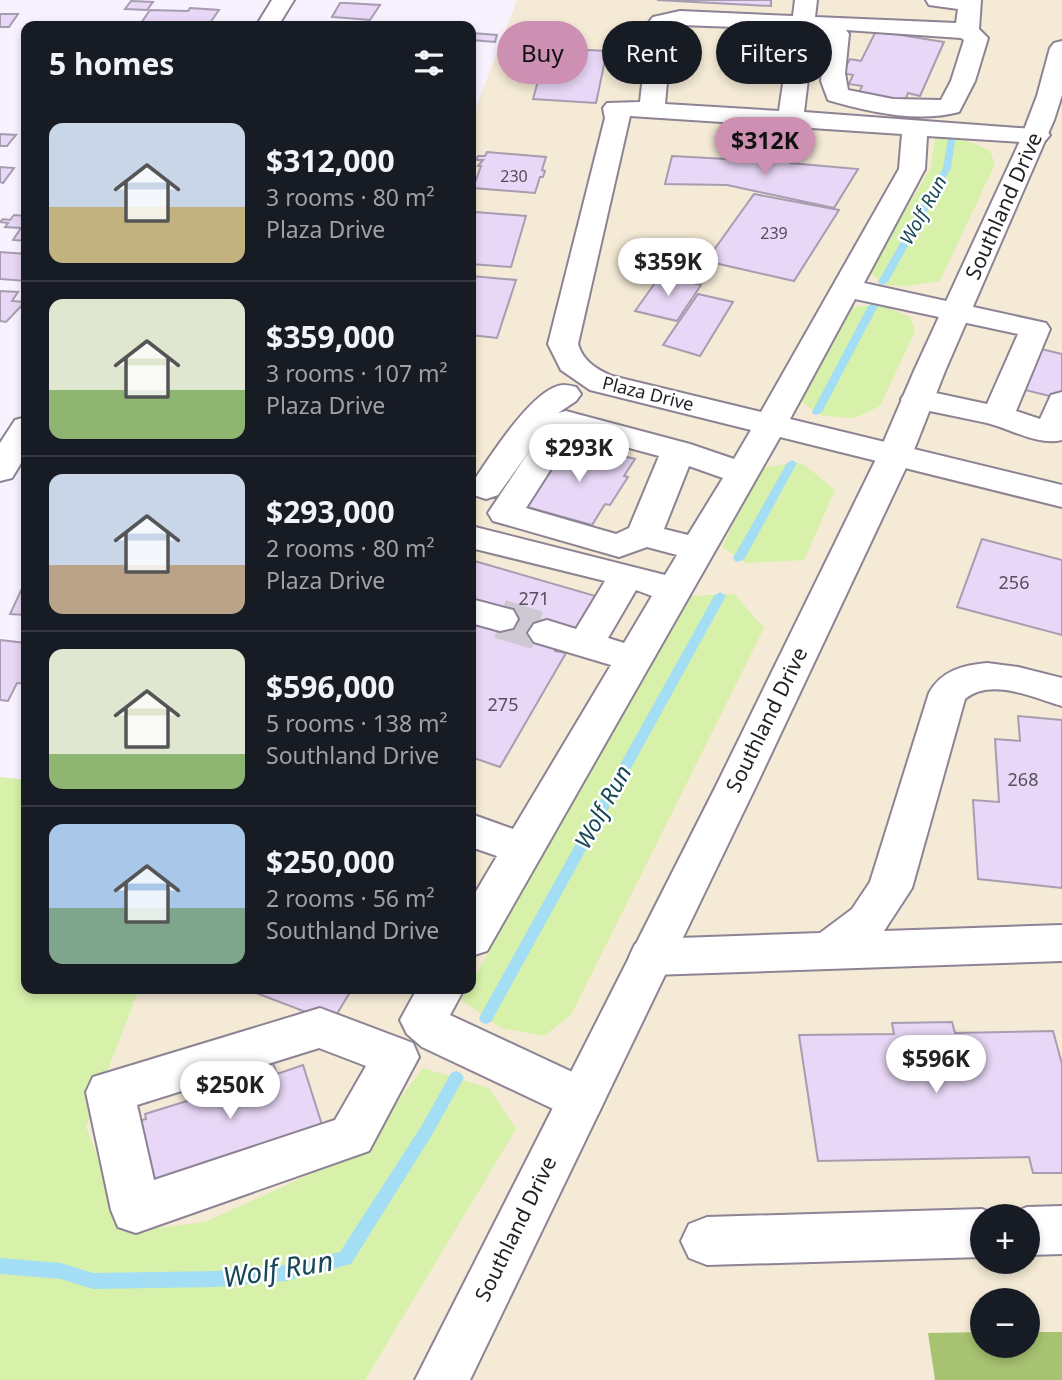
<!DOCTYPE html>
<html lang="en">
<head>
<meta charset="utf-8">
<style>
	body { margin:0; font-family:"Noto Sans",sans-serif; background:#20242c; color:#f1f3f6; height:100vh; display:flex; flex-direction:column; font-size:26px; white-space:nowrap }
	* { box-sizing:border-box; margin:0 }
	p { font-size:23px; color:#9ea1a6 }
	.icon { flex:none; width:38px; height:38px; fill:none; stroke:currentColor; stroke-width:2; stroke-linecap:round; stroke-linejoin:round }
	.map { position:relative; flex:1; overflow:hidden }
	.sheet { position:absolute; left:21px; top:21px; width:455px; height:973px; display:flex; flex-direction:column; background:#171b24; border-radius:14px; box-shadow:0 4px 10px #0003 }
	.sheet>* { flex:none }
	.banner { position:absolute; left:497px; top:21px; width:458px; height:63px; display:flex; gap:14px }
	.tools { position:absolute; left:970px; top:1204px; display:grid; gap:14px }
	.tools a { display:grid; place-items:center; width:70px; height:70px; border-radius:50%; background:#171b24; box-shadow:0 4px 10px #0003; font-size:35px }
	.price { position:absolute; translate:-50% -60px; padding:0 16px; border-radius:24px; background:#fff; color:#222; font-size:23px; line-height:46px; filter:drop-shadow(0 2px 4px #0008) }
	.price::after { content:''; position:absolute; left:50%; top:42px; width:21px; height:16px; margin-left:-10px; background:inherit; clip-path:polygon(0 0,100% 0,50% 100%) }
	.price.active { background:#cd90b3; color:#111 }
	ul { padding:0; list-style:none }
	li { display:flex; align-items:center; gap:21px; height:175px; padding:0 28px }
	li+li { border-top:2px solid #363941 }
	li span { display:grid; place-items:center; flex:none; width:196px; height:140px; border-radius:14px; color:#555 }
	li>.icon { margin-inline-start:auto }
	span .icon { width:84px; height:84px; fill:#fffc; stroke-width:1 }
	li b { font-size:30px }
	h2 { display:flex; justify-content:space-between; align-items:center; height:84px; padding:0 28px; font-size:30px }
	.pill { padding:0 24px; border-radius:32px; background:#171b24; box-shadow:0 4px 10px #0003; font-size:24px; line-height:63px }
	.pill.active { background:#cd90b3; color:#111 }
	.map>svg:first-child { display:block }
</style>
</head>
<body>
<div class="map">
<svg width="1062" height="1380" viewBox="0 0 1062 1380">
	<rect width="100%" height="100%" fill="#f8f2fe"/>
	<path fill="#f4ead5" fill-rule="evenodd" d="M517,0H1062V1332H1027V1300H982V1332L929,1333L935,1380H0L86,1127L139,989H471V121ZM982,1216H1027V1262H982Z"/>
	<g fill="#d7f1aa">
		<polygon points="952,134 990,151 995,164 940,281 907,286 887,285 868,272 930,169 936,135"/>
		<polygon points="882,305 910,317 915,331 880,406 855,418 823,416 801,402 853,307"/>
		<polygon points="792,463 802,463 835,490 804,560 746,563 722,547 761,468"/>
		<polygon points="734,594 764,628 571,1015 544,1036 501,1028 461,1000 468,989 471,989 471,983 691,596"/>
		<polygon points="0,777 26,780 26,989 139,989 86,1127 126,1232 205,1222 361,1151 423,1068 489,1088 516,1129 365,1380 0,1380"/>
	</g>
	<polygon fill="#a7c371" points="982,1332 982,1346 1027,1346 1027,1332 1062,1332 1062,1380 935,1380 928,1333"/>
	<g fill="none" stroke-linecap="round" stroke-linejoin="round">
		<g fill="#a4def5" fill-rule="evenodd">
			<polygon points="949,132 956,134 951,168 888,282 883,285 880,284 878,282 943,168"/>
			<polygon points="873,303 878,306 822,412 817,415 813,414 812,412 868,306"/>
			<polygon points="792,460 797,463 745,558 739,562 735,561 733,558 787,463"/>
			<polygon points="720,592 726,596 491,1022 486,1024 481,1022 479,1018 481,1014 714,596"/>
			<polygon points="456,1071 461,1073 464,1078 461,1083 432,1135 351,1264 286,1281 216,1287 93,1289 61,1279 0,1274 0,1258 61,1263 93,1273 216,1271 286,1265 340,1252 422,1125 451,1073"/>
		</g>
	</g>
	<g fill="#e8d7f6" stroke="#a79db0" stroke-width="2">
		<polygon points="657,0 771,0 771,6"/>
		<polygon points="131,1 153,2 147,10 125,9"/>
		<polygon points="340,3 346,3 380,5 370,20 332,17"/>
		<polygon points="190,8 219,10 208,26 139,26 150,10 188,11"/>
		<polygon points="0,14 18,14 9,27 0,27"/>
		<polygon points="876,31 944,42 920,96 908,93 905,101 858,95 862,86 849,84 853,75 842,73 850,59 861,61"/>
		<polygon points="472,33 497,35 495,42 471,40"/>
		<polygon points="547,48 607,51 596,103 533,99"/>
		<polygon points="0,134 16,135 7,146 0,146"/>
		<polygon points="487,152 546,157 542,170 545,171 543,177 540,177 535,193 473,188 481,166 478,166 483,160 476,160 478,156 485,156"/>
		<polygon points="672,156 763,161 763,156 790,158 790,163 858,169 834,208 727,185 665,184"/>
		<polygon points="0,167 14,168 3,183 0,182"/>
		<polygon points="754,194 839,210 794,281 706,261"/>
		<polygon points="475,212 526,216 511,267 471,264 471,225"/>
		<polygon points="14,215 26,216 26,241 13,240 21,228 5,227 8,223 0,222 3,219 10,220"/>
		<polygon points="0,252 26,254 26,281 0,279"/>
		<polygon points="471,276 516,280 497,338 471,335"/>
		<polygon points="660,276 701,285 677,321 635,311"/>
		<polygon points="0,291 18,292 12,301 25,302 6,322 0,321"/>
		<polygon points="698,294 733,302 700,356 663,345"/>
		<polygon points="1033,347 1062,354 1062,399 1017,388"/>
		<polygon points="561,445 584,451 587,447 635,459 624,476 628,477 610,505 605,504 592,525 520,505"/>
		<polygon points="982,539 1062,560 1062,635 957,607"/>
		<polygon points="471,560 599,597 577,633 544,638 496,625 505,611 471,601"/>
		<polygon points="26,580 26,615 10,614"/>
		<polygon points="471,621 557,647 555,651 566,653 500,767 471,757"/>
		<polygon points="0,640 26,643 26,684 17,683 8,701 0,700"/>
		<polygon points="1018,716 1062,720 1062,888 978,879 973,800 999,802 995,739 1020,741"/>
		<polygon points="246,989 352,989 332,1022"/>
		<polygon points="952,1022 955,1033 1053,1031 1062,1064 1062,1173 1033,1173 1029,1157 818,1161 799,1035 894,1034 892,1023"/>
		<polygon points="270,1054 277,1074 303,1065 323,1128 148,1184 139,1121 146,1119 145,1114 242,1084 236,1064"/>
	</g>
	<g fill="none" stroke-linecap="round" stroke-linejoin="round">
		<polyline stroke="#cec8d3" stroke-width="39" stroke-dasharray="39 19" stroke-linecap="butt" points="500,619 547,633"/>
		<g stroke="#8d8395" stroke-width="4">
			<g id="minor">
				<polygon points="272,0 294,0 278,26 256,26"/>
				<path d="M795,0H817L815,17L956,23L958,9L929,5L926,0H981L979,29L988,38L975,81L959,112C917,123 869,112 828,100L821,81L825,35L821,31L814,30L804,112L1046,130L1050,135L1046,140L1037,143L927,136L925,169L864,283L1046,323L1050,329L1016,411L1040,419L1051,395L1062,392V440C1038,446 1011,429 987,423C960,417 933,412 906,406L901,399L906,392L917,389L987,404L1018,334L855,299L790,419L1062,485V507L780,437L487,951L471,956V900L497,856L471,847V814L513,829L611,665L534,642L528,633L534,624L547,620L576,629L605,581L471,548V526L665,575L677,555L647,547L619,557L493,521L488,513L532,447L498,495L486,499L474,495L471,485C488,459 527,398 555,387C563,384 568,385 576,387L581,394L576,401L558,413L566,411L577,414L690,444L734,459L751,430L590,390L561,370L548,344L605,118L603,108L607,103L640,102L649,22L653,17L680,11L793,16ZM680,25L791,29L779,111L665,104L672,27ZM846,30L961,38L964,40L951,81L941,100L893,99L848,90L845,73L849,34ZM630,116L902,134L899,169L761,412L612,376C596,369 583,361 578,344ZM574,433L659,456L629,528L616,534L526,508ZM689,466L723,478L688,535L664,529ZM636,590L652,596L624,643L608,638Z"/>
				<polygon points="26,417 26,455 12,478 0,481 0,443 15,420"/>
				<polygon points="471,599 513,610 518,619 513,628 500,631 471,623"/>
				<path d="M987,663L1018,667L1062,678V706C1034,698 991,677 965,699L912,888L884,931L1062,925V961L651,975L635,970L629,957L635,944L651,939L820,933L852,909L870,882L929,693C941,671 963,665 987,663Z"/>
				<polygon points="417,989 464,989 450,1015 598,1084 605,1099 598,1114 581,1120 564,1114 422,1047 407,1034 400,1020"/>
				<path d="M320,1008L413,1043L419,1057L369,1151L136,1233L118,1227L111,1210L86,1092L93,1077ZM319,1048L366,1066L335,1120L154,1180L137,1105Z"/>
				<polygon points="1062,1206 1062,1254 1027,1255 1027,1216 1008,1216 1009,1214 1027,1207"/>
				<polygon points="982,1209 1000,1216 982,1216 982,1257 707,1265 689,1258 681,1241 689,1224 707,1217"/>
			</g>
		</g>
		<g stroke="#8d8395" stroke-width="4">
			<polygon id="major" points="1062,41 1062,95 1054,120 945,371 912,455 756,786 470,1380 415,1380 716,786 878,455 914,371 1019,143 1037,96 1050,48 1054,43"/>
		</g>
		<use href="#minor" fill="#fff" fill-rule="evenodd"/>
		<use href="#major" fill="#fff" fill-rule="evenodd"/>
	</g>
	<g text-anchor="middle" stroke-width="5" stroke-linejoin="round" paint-order="stroke">
		<g font-size="16" fill="#564e5c">
			<text x="514" y="182">230</text>
			<text x="774" y="239">239</text>
		</g>
		<g font-size="18" fill="#252128" stroke="#fff">
			<text transform="translate(648 394) rotate(14)" y="6">Plaza Drive</text>
		</g>
		<g font-size="18" fill="#564e5c">
			<text x="1014" y="589">256</text>
			<text x="534" y="605">271</text>
			<text x="503" y="711">275</text>
			<text x="1023" y="786">268</text>
		</g>
		<g font-size="19" font-style="italic" fill="#184757" stroke="#fff">
			<text transform="translate(923 210) rotate(-61)" y="7">Wolf Run</text>
		</g>
		<g font-size="21" fill="#252128" stroke="#fff">
			<text transform="translate(1004 206) rotate(-66)" y="7">Southland Drive</text>
			<text transform="translate(767 720) rotate(-64)" y="7">Southland Drive</text>
			<text transform="translate(516 1229) rotate(-64)" y="7">Southland Drive</text>
		</g>
		<g font-size="23" font-style="italic" fill="#184757" stroke="#fff">
			<text transform="translate(603 807) rotate(-61)" y="8">Wolf Run</text>
		</g>
		<g font-size="28" font-style="italic" fill="#184757" stroke="#fff">
			<text transform="translate(278 1269) rotate(-9)" y="10">Wolf Run</text>
		</g>
	</g>
</svg>
<div class="tools">
<a>+</a>
<a>−</a>
</div>
<b class="price active" style="left:765px;top:177px">$312K</b>
<b class="price" style="left:668px;top:298px">$359K</b>
<b class="price" style="left:579px;top:484px">$293K</b>
<b class="price" style="left:936px;top:1095px">$596K</b>
<b class="price" style="left:230px;top:1121px">$250K</b>
<div class="banner">
<a class="pill active">Buy</a>
<a class="pill">Rent</a>
<a class="pill">Filters</a>
</div>
<section class="sheet">
<h2>5 homes<svg class="icon" aria-label="filters" viewBox="0 0 24 24"><path d="M4 7h16M4 17h16"/><circle cx="9" cy="7" r="2"/><circle cx="15" cy="17" r="2"/></svg></h2>
<ul>
<li><span style="background:linear-gradient(#c9d6e8 60%,#c2b280 0)"><svg class="icon" aria-label="home" viewBox="0 0 24 24"><path d="M3 11l9-7 9 7M6 9v11h12V9"/></svg></span><div><b>$312,000</b><p>3 rooms · 80 m²</p><p>Plaza Drive</p></div></li>
<li><span style="background:linear-gradient(#dfe7d0 65%,#8fb573 0)"><svg class="icon" aria-label="home" viewBox="0 0 24 24"><path d="M3 11l9-7 9 7M6 9v11h12V9"/></svg></span><div><b>$359,000</b><p>3 rooms · 107 m²</p><p>Plaza Drive</p></div></li>
<li><span style="background:linear-gradient(#c9d6e8 65%,#b9a48a 0)"><svg class="icon" aria-label="home" viewBox="0 0 24 24"><path d="M3 11l9-7 9 7M6 9v11h12V9"/></svg></span><div><b>$293,000</b><p>2 rooms · 80 m²</p><p>Plaza Drive</p></div></li>
<li><span style="background:linear-gradient(#dfe7d0 75%,#8fb573 0)"><svg class="icon" aria-label="home" viewBox="0 0 24 24"><path d="M3 11l9-7 9 7M6 9v11h12V9"/></svg></span><div><b>$596,000</b><p>5 rooms · 138 m²</p><p>Southland Drive</p></div></li>
<li><span style="background:linear-gradient(#a9c7e8 60%,#7fa58c 0)"><svg class="icon" aria-label="home" viewBox="0 0 24 24"><path d="M3 11l9-7 9 7M6 9v11h12V9"/></svg></span><div><b>$250,000</b><p>2 rooms · 56 m²</p><p>Southland Drive</p></div></li>
</ul>
</section>
</div>
</body>
</html>
